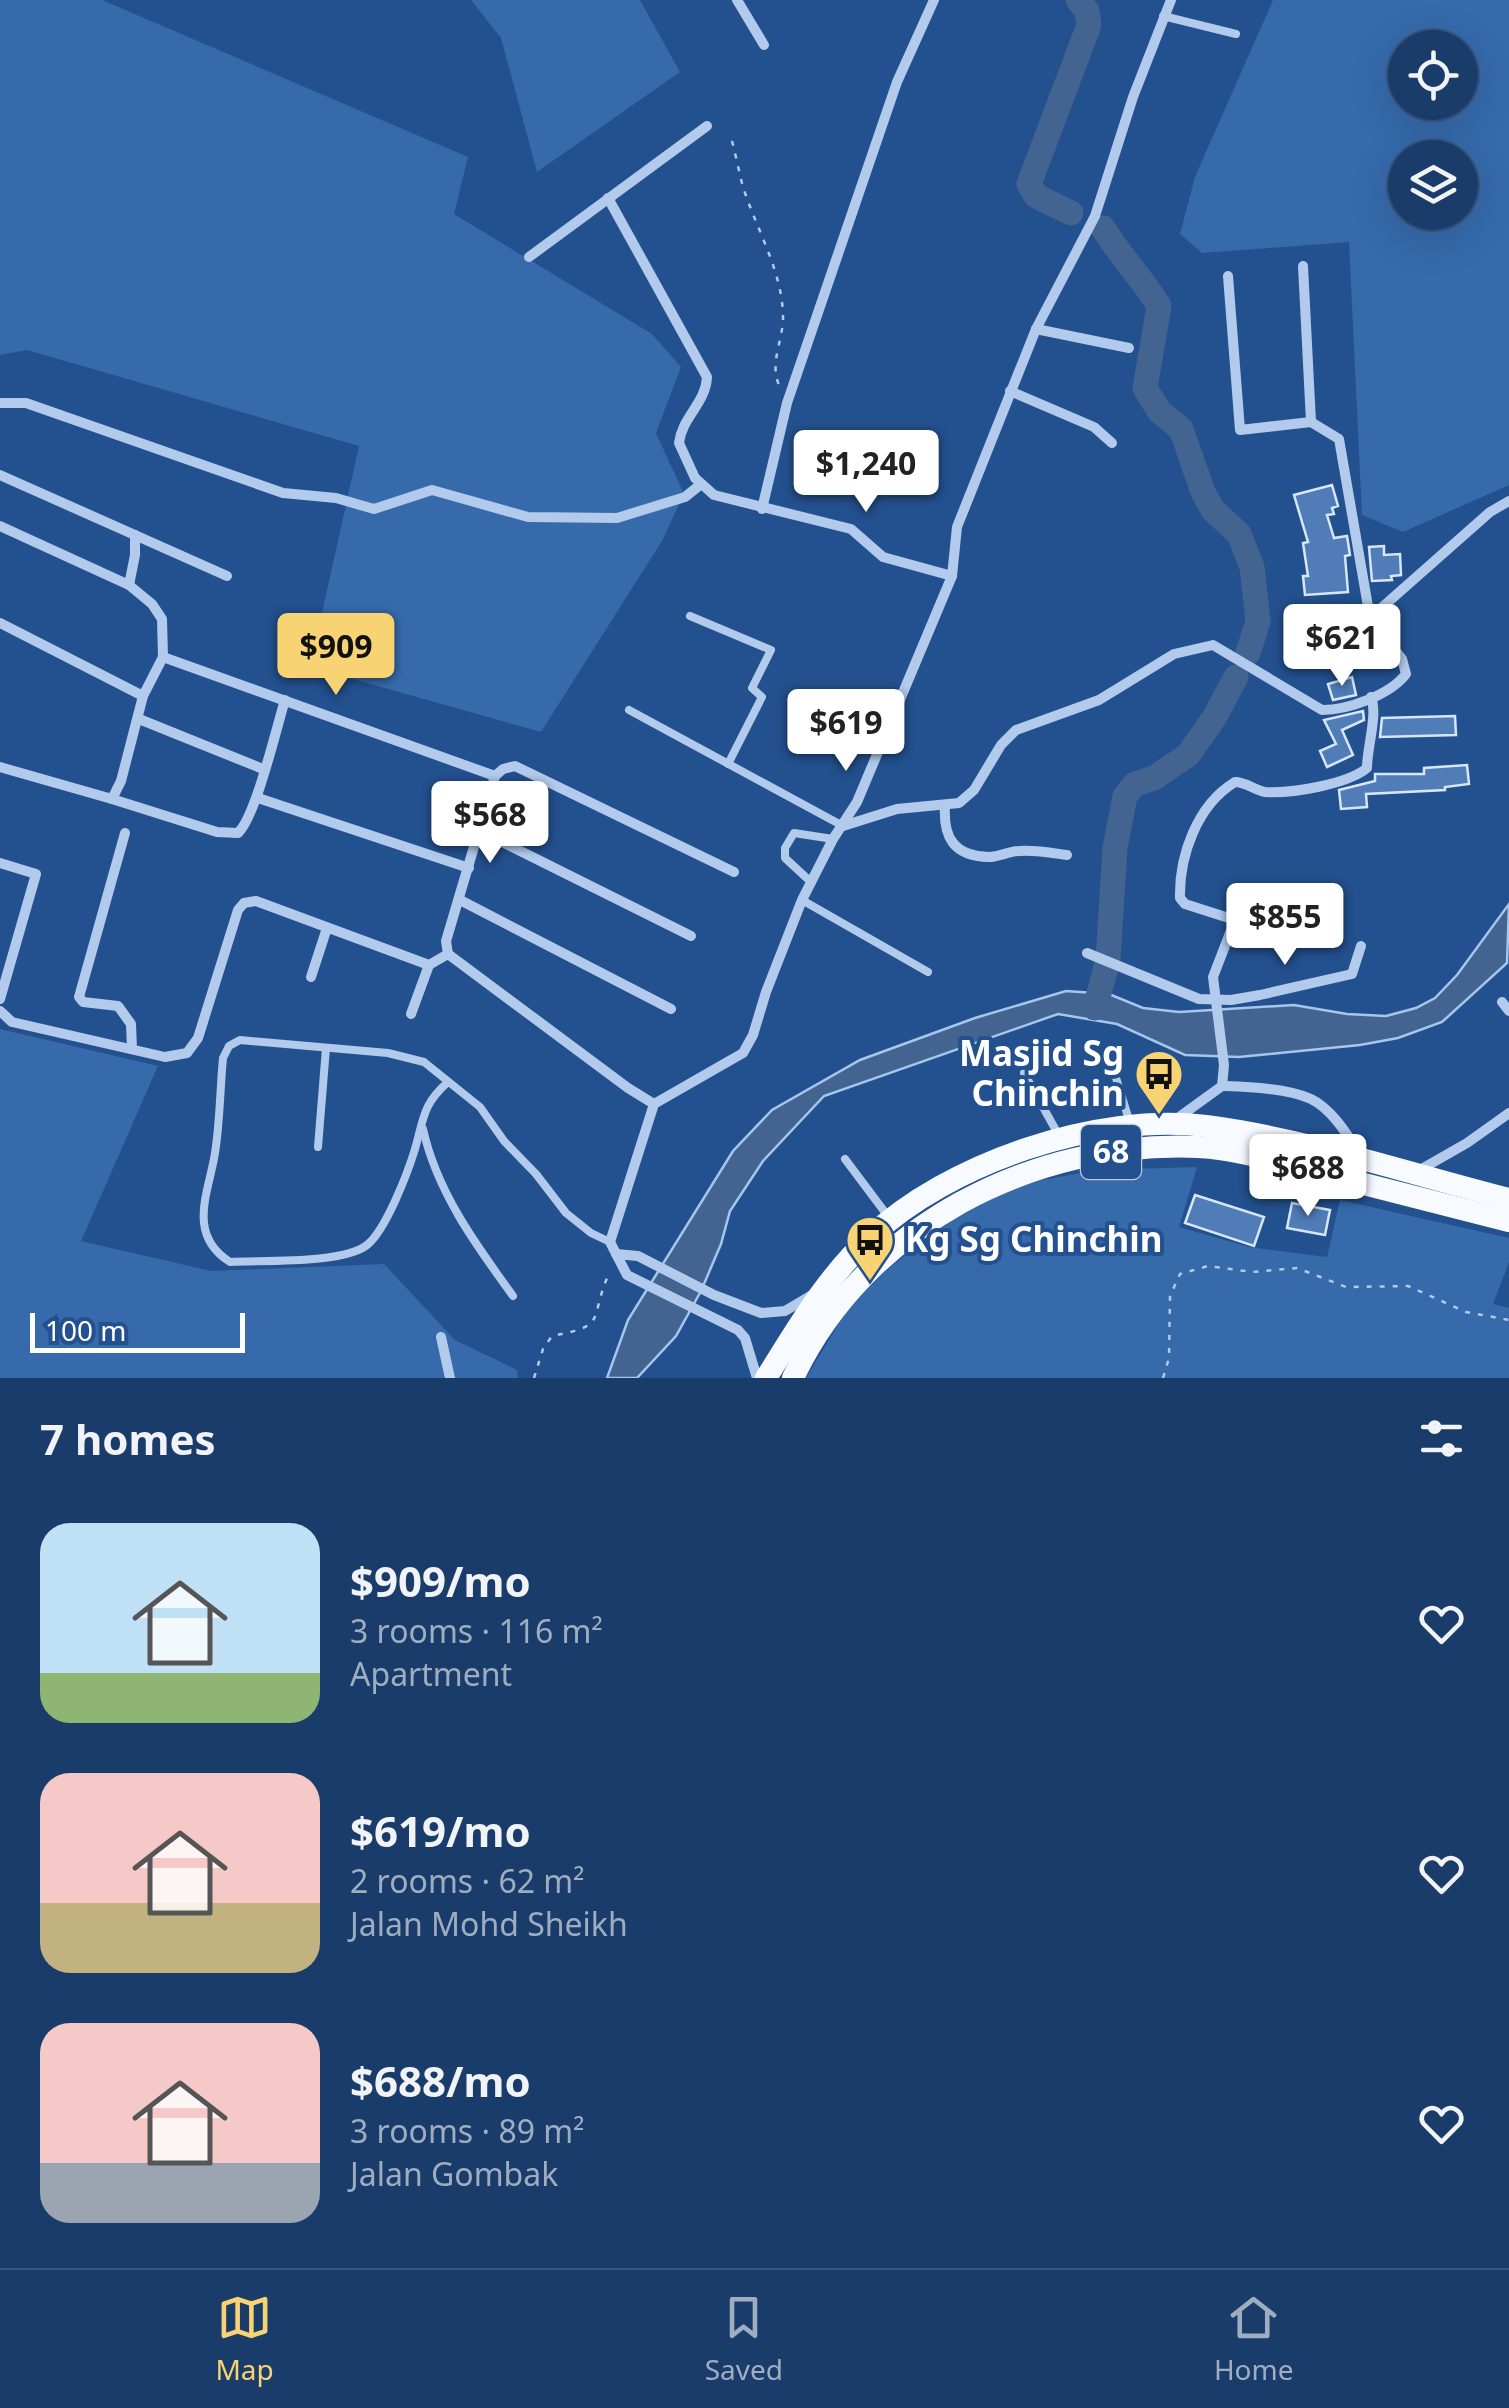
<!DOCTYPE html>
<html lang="en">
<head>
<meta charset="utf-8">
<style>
	body { margin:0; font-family:"Noto Sans",sans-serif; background:#234370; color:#f1f3f6; height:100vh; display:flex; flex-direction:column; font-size:38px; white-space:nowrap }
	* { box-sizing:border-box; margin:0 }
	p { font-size:32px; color:#9fadc1 }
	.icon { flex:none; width:55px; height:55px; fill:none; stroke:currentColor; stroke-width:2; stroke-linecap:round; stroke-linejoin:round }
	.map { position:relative; height:1378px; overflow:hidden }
	.drawer { display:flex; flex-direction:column; background:#1a3c6a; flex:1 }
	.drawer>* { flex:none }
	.controls { position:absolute; left:1388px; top:30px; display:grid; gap:20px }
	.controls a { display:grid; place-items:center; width:90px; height:90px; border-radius:50%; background:#1a3c6a; box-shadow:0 10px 40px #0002,0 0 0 2px #38567e; font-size:50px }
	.scale { position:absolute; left:30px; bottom:25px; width:215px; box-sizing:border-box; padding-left:10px; border:5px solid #fff; border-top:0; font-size:28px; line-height:35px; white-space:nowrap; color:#fff; -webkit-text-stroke:8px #23508e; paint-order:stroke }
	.price { position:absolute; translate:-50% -85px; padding:0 22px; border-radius:10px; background:#fff; color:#222; font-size:32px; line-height:65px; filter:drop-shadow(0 2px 5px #0008) }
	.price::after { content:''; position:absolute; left:50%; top:60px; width:30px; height:22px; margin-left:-15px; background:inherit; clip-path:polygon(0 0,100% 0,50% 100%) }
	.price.active { background:#f7d374; color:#111 }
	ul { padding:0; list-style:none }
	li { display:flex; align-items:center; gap:30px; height:250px; padding:0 40px }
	li span { display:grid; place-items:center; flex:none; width:280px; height:200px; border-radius:30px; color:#555 }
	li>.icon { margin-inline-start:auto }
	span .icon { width:120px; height:120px; fill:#fffc; stroke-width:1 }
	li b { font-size:42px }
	h2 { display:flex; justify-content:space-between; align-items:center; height:120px; padding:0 40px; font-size:42px }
	.tab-bar { display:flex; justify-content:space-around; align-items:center; height:140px; border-top:2px solid #38567e; background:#1a3c6a; font-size:28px; color:#9fadc1 }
	.tab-bar a { display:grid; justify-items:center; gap:5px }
	.tab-bar .active { color:#f7d374 }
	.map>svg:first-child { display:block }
</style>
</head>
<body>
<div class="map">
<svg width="1509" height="1378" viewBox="0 0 1509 1378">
	<rect width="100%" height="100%" fill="#23508e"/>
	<g fill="#366aab" fill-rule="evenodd">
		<polygon points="0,0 102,0 468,157 454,214 652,334 681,367 656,433 684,494 662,541 541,732 310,667 359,446 27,350 0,355"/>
		<polygon points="471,0 640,0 680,72 537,172 501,38"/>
		<path d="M1273,0H1509V485L1403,532L1362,515L1349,242L1202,253L1180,234L1195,177ZM1405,48H1460V102H1405ZM1405,158H1460V212H1405Z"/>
		<polygon points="0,1029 158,1066 81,1241 211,1271 384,1264 455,1340 517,1370 518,1378 0,1378"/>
		<polygon points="1197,1167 1179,1227 1249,1247 1327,1257 1340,1200 1509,1238 1509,1262 1493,1304 1509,1308 1509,1378 806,1378 857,1293 944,1225 1020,1184 1097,1170"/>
	</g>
	<polygon fill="#436490" stroke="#a6c6ed" stroke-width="2.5" points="1509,904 1507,963 1442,1022 1398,1038 1360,1045 1239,1057 1185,1055 1117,1024 1058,1014 824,1096 763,1161 730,1211 721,1244 701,1291 676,1336 637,1378 607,1378 628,1320 733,1151 772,1110 860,1060 975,1018 1066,991 1109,994 1143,1008 1179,1012 1294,1005 1347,1014 1386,1016 1416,1008 1435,998 1457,975"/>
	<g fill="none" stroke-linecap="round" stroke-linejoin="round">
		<g stroke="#436490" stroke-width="25">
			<polyline points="1071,213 1036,196 1029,184 1089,25 1087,11 1078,0"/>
			<path d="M1103,228C1120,256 1142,278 1159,306L1145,388L1160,412L1181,429L1203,492L1213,510L1239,534L1252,567L1258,621L1248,653"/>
			<polyline points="1095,1008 1108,960 1115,848 1125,796 1135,784 1154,778 1188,755 1214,718 1236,677"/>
		</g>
	</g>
	<g fill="#507cb7" stroke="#d7e6f9" stroke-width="2.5">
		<polygon points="1332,485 1338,506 1332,508 1334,514 1327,515 1334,538 1347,536 1350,555 1345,556 1348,592 1305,595 1303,576 1308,576 1303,543 1308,542 1294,495"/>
		<polygon points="1384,546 1384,555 1400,554 1401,575 1391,576 1392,580 1372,581 1369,547"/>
		<polygon points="1352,677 1356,695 1333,700 1328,684"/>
		<polygon points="1363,711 1364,720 1342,730 1353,755 1327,767 1320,751 1336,744 1324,720"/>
		<polygon points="1455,716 1456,735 1380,737 1382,718"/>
		<polygon points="1467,765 1469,784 1445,787 1445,790 1366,794 1367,807 1341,809 1339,790 1375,781 1375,774 1424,774 1424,768"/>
		<polygon points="1195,1195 1264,1217 1254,1246 1185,1223"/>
		<polygon points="1292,1203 1330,1210 1325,1235 1287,1228"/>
	</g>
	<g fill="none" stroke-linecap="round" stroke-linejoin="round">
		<g stroke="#b2cbec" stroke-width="2.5" stroke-dasharray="5 8" stroke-linecap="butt">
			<path d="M732,141C736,156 739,172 743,187C756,228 782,271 783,315C784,339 769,362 779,385"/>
			<path d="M534,1378L543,1349L552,1336C607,1325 589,1323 607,1278L613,1277"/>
			<polyline points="1163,1378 1169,1358 1170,1296 1180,1274 1208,1266 1252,1272 1297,1268 1346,1287 1408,1286 1466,1312 1509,1320"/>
		</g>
		<g stroke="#b2cbec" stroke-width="8">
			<polyline points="1163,16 1236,34"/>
			<polyline points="690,616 771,650 752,688 762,697 728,764"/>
			<polyline points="629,710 843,826"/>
			<polyline points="811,882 785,858 785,848 794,833 833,839"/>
			<polyline points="802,900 928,972"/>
			<polyline points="1112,1065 1130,1123"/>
			<polyline points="1024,1073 1058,1134"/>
			<path d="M448,1082C423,1104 424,1117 415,1149C408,1172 386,1230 367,1245C343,1264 262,1260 230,1262C186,1234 209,1192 215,1153C220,1122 220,1089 223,1058L229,1046L240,1040L388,1053L424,1062L480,1107L504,1141L536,1174L566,1213L591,1233L610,1242"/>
			<path d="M423,1129C437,1192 476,1245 513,1296"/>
			<polyline points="318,1147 326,1048"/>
			<polyline points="845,1159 890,1219"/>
		</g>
		<g stroke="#b2cbec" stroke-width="10">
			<polyline points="737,0 764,45"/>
			<path d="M608,198L707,377C706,403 682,417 679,443L695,478L714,495L851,529L883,557L952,576"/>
			<polyline points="529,257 707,126"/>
			<polyline points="1303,266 1311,422"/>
			<polyline points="1036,329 1129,348"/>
			<polyline points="1010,391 1094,427 1112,443"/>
			<polyline points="0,403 26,403 283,493 336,498 374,509 432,490 528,517 617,518 685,497 700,485"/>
			<polyline points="0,475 227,576"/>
			<polyline points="762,509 787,403 897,82 934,0"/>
			<polyline points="0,526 129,585 135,555 135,535"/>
			<polyline points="1370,618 1490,512 1509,501"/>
			<polyline points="0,623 143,696"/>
			<polyline points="163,657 495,776"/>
			<polyline points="139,719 263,769"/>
			<polyline points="0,767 112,799 121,781 143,696 163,657 162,619 152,604 129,585"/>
			<polyline points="495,776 503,769 515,766 734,872"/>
			<polyline points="258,798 469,868"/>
			<path d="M112,799L217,832L238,833C256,816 276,729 285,700"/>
			<path d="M945,805C943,837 953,856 989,857C999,857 1009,851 1020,851C1036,850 1052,853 1067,855"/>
			<path d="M843,826L897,809L959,803L974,790L1001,745L1016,730L1099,700L1174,654L1213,645L1322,710C1348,710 1390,695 1406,674L1402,659L1370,618L1339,439L1311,422L1240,430L1228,276"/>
			<polyline points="480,831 691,936"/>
			<polyline points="125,833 79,997 83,1002 118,1006 131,1024 132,1049"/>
			<polyline points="0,863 36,874 0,999"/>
			<polyline points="460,900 671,1009"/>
			<polyline points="1087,953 1199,999 1231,1000 1260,995 1352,974 1361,946"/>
			<polyline points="448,954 628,1088 654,1104"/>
			<polyline points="448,954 446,941 495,776"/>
			<polyline points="311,977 327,928"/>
			<polyline points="1502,1002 1509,1011"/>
			<polyline points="0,1011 12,1022 165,1057 187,1053 198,1038 238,910 244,903 256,901 429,965 448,954"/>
			<polyline points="411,1014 429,965"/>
			<path d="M1222,1086L1224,1065L1213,977L1235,920L1185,904L1180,898C1179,856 1197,805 1235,782C1246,782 1254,790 1265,792C1291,794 1348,784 1367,768C1367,747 1378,715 1371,697"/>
			<path d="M1175,1120L1222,1086C1249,1087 1286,1088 1311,1099C1332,1109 1348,1136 1360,1154"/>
			<polyline points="1418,1171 1467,1143 1509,1113"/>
			<polyline points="616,1254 638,1256 714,1295 761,1313 785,1311 812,1295"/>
			<polyline points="441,1337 450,1378"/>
			<polyline points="757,1378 745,1338 738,1330 627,1275 610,1242 654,1104 743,1053 753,1035 766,992 802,900 833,839 857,802 952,576 957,527 1036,329 1095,216 1133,97 1171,0"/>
		</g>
		<g stroke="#f7faff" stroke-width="22">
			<path d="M766,1378C797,1329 826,1278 869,1238C948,1163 1098,1112 1206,1126C1307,1139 1410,1174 1509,1199"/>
			<path d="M793,1378C865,1225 1034,1140 1198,1147C1238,1149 1279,1162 1317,1172C1381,1188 1445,1205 1509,1221"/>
		</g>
	</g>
	<defs>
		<g id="bus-pin" transform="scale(2.5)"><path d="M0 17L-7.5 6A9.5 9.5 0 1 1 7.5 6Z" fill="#f7d374" stroke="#23508e"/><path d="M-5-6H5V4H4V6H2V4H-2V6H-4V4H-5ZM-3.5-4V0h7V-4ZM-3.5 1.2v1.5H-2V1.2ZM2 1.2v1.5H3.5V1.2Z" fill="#111"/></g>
	</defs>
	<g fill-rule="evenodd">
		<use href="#bus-pin" x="1159" y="1074"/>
		<use href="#bus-pin" x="870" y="1240"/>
	</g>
	<g text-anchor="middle" stroke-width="8" stroke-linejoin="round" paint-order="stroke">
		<rect fill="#23508e" stroke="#bdcadd" stroke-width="2.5" x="1081" y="1125" width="60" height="54" rx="8"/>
		<g font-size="32" font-weight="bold" fill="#fff">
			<text x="1111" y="1163">68</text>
		</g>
		<g font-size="35" font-weight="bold" fill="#fff" stroke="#23508e" text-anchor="end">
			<text x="1124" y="1066">Masjid Sg<tspan x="1124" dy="40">Chinchin</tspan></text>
			<text x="905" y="1252" text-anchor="start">Kg Sg Chinchin</text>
		</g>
	</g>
</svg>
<div class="controls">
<a><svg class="icon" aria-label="locate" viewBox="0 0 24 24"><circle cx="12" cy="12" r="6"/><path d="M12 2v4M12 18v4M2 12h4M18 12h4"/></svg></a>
<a><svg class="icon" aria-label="layers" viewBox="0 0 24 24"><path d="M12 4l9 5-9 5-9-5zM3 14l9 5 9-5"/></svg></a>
</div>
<div class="scale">100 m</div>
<b class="price" style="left:866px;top:515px">$1,240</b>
<b class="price" style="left:1342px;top:689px">$621</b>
<b class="price active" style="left:336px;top:698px">$909</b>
<b class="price" style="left:846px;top:774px">$619</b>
<b class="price" style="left:490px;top:866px">$568</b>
<b class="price" style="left:1285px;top:968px">$855</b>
<b class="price" style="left:1308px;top:1219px">$688</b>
</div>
<section class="drawer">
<h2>7 homes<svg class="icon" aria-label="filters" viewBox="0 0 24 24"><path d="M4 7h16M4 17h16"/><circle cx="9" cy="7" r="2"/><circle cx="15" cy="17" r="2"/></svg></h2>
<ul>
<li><span style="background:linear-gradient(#bfe0f5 75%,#8fb573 0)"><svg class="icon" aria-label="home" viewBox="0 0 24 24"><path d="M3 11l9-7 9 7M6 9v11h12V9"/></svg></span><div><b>$909/mo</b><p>3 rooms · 116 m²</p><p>Apartment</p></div><svg class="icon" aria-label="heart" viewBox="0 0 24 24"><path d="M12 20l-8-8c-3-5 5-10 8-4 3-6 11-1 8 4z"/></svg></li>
<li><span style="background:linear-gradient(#f6c9c9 65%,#c2b280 0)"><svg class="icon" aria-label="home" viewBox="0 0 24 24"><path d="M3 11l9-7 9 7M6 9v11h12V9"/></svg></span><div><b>$619/mo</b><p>2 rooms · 62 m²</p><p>Jalan Mohd Sheikh</p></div><svg class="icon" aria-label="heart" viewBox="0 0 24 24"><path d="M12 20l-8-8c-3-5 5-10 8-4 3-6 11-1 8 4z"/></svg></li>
<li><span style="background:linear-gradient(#f6c9c9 70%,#9aa5b1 0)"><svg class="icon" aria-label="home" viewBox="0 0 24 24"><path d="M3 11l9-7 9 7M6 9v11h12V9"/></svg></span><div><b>$688/mo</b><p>3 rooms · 89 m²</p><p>Jalan Gombak</p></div><svg class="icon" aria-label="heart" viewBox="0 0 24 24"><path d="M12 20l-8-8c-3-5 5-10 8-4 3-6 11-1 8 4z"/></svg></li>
</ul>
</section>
<nav class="tab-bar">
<a class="active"><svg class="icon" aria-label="map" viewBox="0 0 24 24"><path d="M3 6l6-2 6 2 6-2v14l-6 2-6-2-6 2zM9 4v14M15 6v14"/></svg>Map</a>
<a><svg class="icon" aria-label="saved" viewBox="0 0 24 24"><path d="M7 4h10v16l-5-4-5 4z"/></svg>Saved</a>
<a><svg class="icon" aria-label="home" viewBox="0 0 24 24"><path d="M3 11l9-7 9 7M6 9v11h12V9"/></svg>Home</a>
</nav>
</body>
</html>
